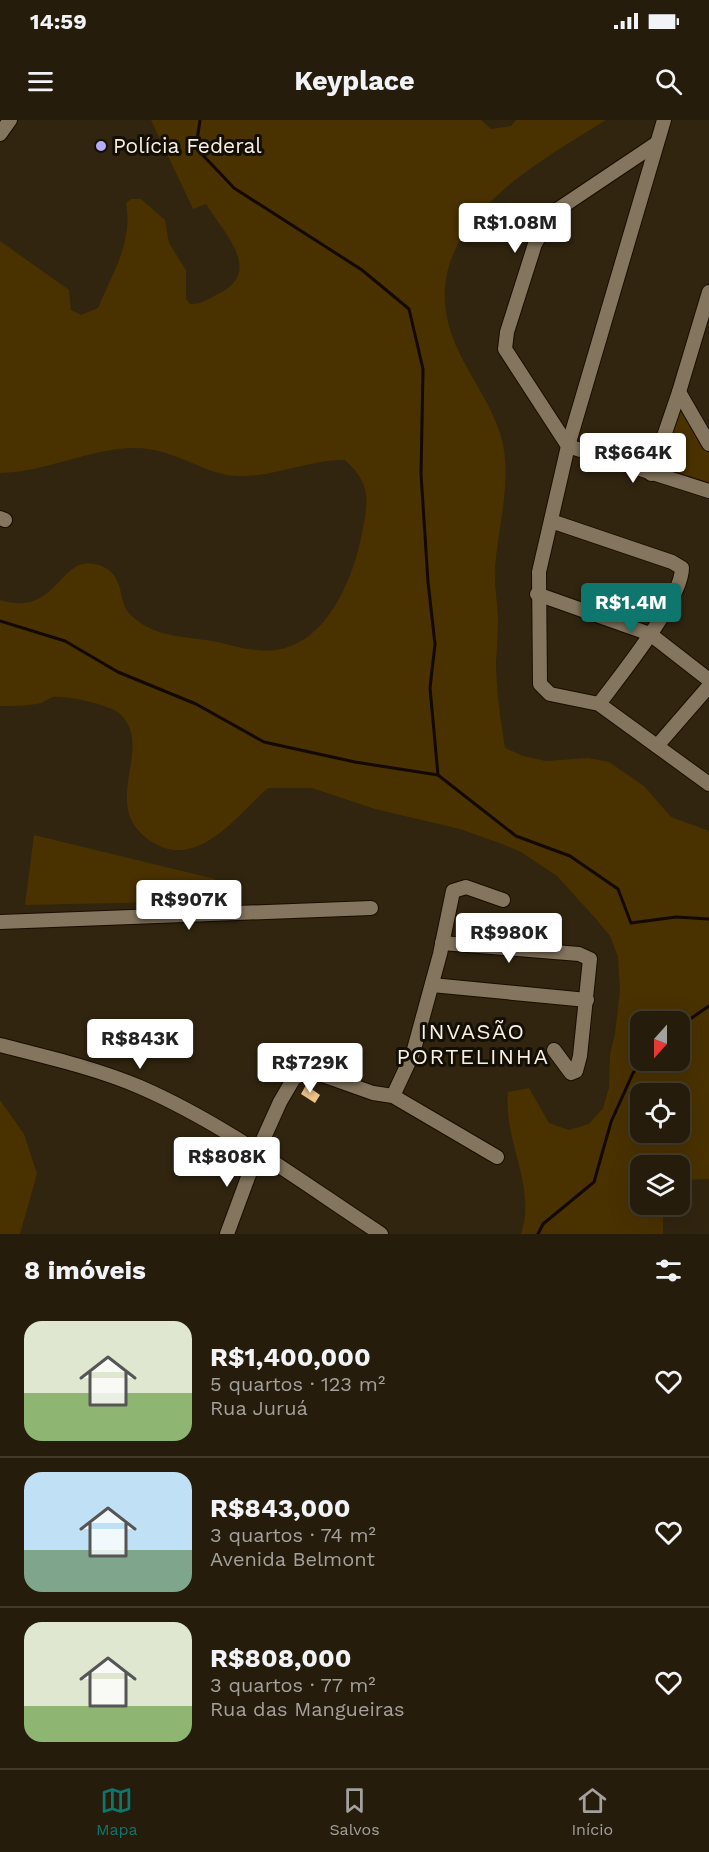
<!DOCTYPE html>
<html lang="pt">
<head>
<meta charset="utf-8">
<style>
	body { margin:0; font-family:"Work Sans",sans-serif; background:#2d2515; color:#f1f3f6; height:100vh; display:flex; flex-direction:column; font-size:22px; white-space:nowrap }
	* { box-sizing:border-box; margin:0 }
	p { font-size:20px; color:#a3a19d }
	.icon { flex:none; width:33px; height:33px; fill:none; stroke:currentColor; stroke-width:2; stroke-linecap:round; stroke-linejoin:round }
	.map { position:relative; height:1114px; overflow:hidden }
	.sheet { display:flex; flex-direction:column; background:#251c0c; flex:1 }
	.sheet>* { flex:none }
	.needle { width:39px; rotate:201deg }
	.buttons { position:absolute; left:630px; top:891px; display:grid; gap:12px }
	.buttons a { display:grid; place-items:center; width:60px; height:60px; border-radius:12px; background:#251c0c; box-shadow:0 6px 24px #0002,0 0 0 2px #423a2d; font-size:30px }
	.price { position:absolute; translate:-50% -51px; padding:0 14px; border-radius:6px; background:#fff; color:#222; font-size:20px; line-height:39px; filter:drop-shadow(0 2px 3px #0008) }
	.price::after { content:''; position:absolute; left:50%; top:36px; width:18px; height:14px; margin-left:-9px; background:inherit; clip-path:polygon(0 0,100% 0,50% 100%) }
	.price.on { background:#0f766e; color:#fff }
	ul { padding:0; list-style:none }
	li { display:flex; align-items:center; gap:18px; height:150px; padding:0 24px }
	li+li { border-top:2px solid #423a2d }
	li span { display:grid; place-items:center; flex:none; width:168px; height:120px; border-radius:18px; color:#555 }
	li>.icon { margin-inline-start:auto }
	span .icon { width:72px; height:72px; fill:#fffc; stroke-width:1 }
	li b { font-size:26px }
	h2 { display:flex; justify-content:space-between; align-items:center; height:72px; padding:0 24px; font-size:26px }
	.status { display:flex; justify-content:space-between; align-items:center; height:42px; padding:0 30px; background:#251c0c; direction:ltr }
	.status svg { height:16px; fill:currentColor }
	header { display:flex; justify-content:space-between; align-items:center; height:78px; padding:0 24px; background:#251c0c; font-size:27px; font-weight:700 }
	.dock { display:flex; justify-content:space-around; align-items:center; height:84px; border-top:2px solid #423a2d; background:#251c0c; font-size:16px; color:#a3a19d }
	.dock a { display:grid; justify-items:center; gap:3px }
	.dock .on { color:#0f766e }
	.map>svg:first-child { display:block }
</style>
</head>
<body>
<div class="status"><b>14:59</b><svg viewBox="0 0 49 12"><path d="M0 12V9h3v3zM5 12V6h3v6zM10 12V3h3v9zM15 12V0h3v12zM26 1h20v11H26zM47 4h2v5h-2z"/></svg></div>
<header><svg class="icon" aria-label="menu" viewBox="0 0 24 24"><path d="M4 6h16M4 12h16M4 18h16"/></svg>Keyplace<svg class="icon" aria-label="search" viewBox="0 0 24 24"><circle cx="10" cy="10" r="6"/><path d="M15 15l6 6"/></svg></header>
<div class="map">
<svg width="709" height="1114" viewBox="0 0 709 1114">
	<rect width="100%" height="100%" fill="#312510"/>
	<g fill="#493100" fill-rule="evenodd">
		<path d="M151,0H481L491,9L511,6L516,0H606C525,50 403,117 459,232C475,266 503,300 505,339C508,375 498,411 495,447C494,464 497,480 498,497C498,512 497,527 496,542C496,571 501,600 505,628L523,636L546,641L588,638L609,642L644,666L671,697L709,711V1059L686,1060L680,1066V1046H640V1084L666,1085L663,1094V1114H521C537,1066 503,1021 508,972L529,968L549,1003L569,1010L589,1004L603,988L609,968L610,934L615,914L620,870L618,837L610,816L596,799L557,756L521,732L502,724L460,709L375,689L312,668H268C238,694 199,750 154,723C94,687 158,628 119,593C110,585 66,575 53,577C49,578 45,582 41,583C28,586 13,586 0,586V480C57,498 59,436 94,444C126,450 117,478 128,492C131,496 138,501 142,504C162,517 190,517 212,521C232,525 255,533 275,530C326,524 352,461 361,418C368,383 373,365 345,340C308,339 274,358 236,356C202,354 172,326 131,328C86,330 45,352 0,353V121L69,170L71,190L81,195L98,188C113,152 133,122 126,83L131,79H141L165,100L169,123L186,150V179L190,184C201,185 210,178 220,173C263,151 224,113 206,84L193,89ZM640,902H680V940H640ZM640,974H680V1012H640Z"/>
		<polygon points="678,288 682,288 709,332 709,369 658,349"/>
		<polygon points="34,715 215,759 211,781 25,785"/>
		<polygon points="0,980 24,1014 37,1054 20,1114 0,1114"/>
	</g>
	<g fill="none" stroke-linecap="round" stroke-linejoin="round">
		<g stroke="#140900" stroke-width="3">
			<polyline points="200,0 196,28 234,68 362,150 409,189 423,249 421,354 428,462 435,524 430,568 438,655"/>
			<polyline points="0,501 65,521 118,552 196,584 264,622 355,642 438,655 516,716 570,736 618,769 631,803 676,797 709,799"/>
			<polyline points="680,906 709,886"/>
			<polyline points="538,1114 543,1104 594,1062 611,1002 633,953 644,940"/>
		</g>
	</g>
	<polygon fill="#eec689" points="306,965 320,975 315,983 301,974"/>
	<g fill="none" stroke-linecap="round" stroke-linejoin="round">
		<g stroke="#190d00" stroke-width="16">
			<g id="minor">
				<polyline points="664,0 568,326 539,452 540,564 550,574 599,584 709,664"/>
				<polyline points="0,14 10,0"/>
				<polyline points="679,272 709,324"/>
				<polyline points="568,326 505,229 507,212 535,124 554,92 657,23"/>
				<polyline points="568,326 709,371"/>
				<polyline points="651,354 679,272 709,172"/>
				<polyline points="0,398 5,400"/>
				<path d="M551,401L672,442L682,448C682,480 619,557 599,584"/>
				<polyline points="537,474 650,514 709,560"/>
				<polyline points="657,626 709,566"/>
				<polyline points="0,802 371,788"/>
				<polyline points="442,823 579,834 590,839 580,936 576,951 571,953 554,930"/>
				<polyline points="432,865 587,880"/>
				<path d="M0,925C47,937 95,948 140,967C225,1004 303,1063 381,1114"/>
				<polyline points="393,976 413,933 440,834 453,771 466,767 503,780"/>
				<polyline points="227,1114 257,1033 280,982 294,958 305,952 314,952 373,973 393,976 497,1037"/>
			</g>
		</g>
		<use href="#minor" stroke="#84755e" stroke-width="14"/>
	</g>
	<circle fill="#b4acf9" stroke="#140f06" stroke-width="2" cx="101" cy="26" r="6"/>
	<g text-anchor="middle" stroke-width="6" stroke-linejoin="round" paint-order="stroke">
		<g font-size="21" fill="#f9f0e4" stroke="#140f06" text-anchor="start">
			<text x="113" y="33">Polícia Federal</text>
		</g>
		<g font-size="22" letter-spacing="1.5" fill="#f9f0e4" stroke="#140f06">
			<text x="473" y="919">INVASÃO<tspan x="473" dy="25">PORTELINHA</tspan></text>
		</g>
	</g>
</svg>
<div class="buttons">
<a><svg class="needle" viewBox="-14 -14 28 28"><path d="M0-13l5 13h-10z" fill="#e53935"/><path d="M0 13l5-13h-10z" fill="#a3a19d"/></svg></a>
<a><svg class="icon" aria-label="locate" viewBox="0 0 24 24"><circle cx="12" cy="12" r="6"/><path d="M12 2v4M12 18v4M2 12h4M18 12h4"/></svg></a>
<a><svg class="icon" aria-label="layers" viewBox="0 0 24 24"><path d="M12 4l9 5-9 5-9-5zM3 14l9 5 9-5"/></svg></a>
</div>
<b class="price" style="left:515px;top:134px">R$1.08M</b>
<b class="price" style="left:633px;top:364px">R$664K</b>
<b class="price on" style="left:631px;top:514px">R$1.4M</b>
<b class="price" style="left:189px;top:811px">R$907K</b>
<b class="price" style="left:509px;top:844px">R$980K</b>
<b class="price" style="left:140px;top:950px">R$843K</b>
<b class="price" style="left:310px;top:974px">R$729K</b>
<b class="price" style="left:227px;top:1068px">R$808K</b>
</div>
<section class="sheet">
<h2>8 imóveis<svg class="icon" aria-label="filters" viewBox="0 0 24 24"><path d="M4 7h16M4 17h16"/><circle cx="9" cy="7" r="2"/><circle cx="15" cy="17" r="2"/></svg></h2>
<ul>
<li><span style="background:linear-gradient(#dfe7d0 60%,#8fb573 0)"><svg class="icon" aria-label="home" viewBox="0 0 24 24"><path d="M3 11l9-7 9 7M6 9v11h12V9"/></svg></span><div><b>R$1,400,000</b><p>5 quartos · 123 m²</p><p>Rua Juruá</p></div><svg class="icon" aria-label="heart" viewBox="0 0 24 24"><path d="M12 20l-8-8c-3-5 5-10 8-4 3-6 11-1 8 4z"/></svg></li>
<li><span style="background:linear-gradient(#bfe0f5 65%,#7fa58c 0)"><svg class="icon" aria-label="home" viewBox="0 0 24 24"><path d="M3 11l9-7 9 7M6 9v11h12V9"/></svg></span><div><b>R$843,000</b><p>3 quartos · 74 m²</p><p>Avenida Belmont</p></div><svg class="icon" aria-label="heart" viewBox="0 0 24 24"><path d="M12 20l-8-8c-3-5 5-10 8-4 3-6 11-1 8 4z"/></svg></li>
<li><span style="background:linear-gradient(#dfe7d0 70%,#8fb573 0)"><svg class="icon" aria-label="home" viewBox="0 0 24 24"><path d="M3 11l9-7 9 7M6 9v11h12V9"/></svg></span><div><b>R$808,000</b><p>3 quartos · 77 m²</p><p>Rua das Mangueiras</p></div><svg class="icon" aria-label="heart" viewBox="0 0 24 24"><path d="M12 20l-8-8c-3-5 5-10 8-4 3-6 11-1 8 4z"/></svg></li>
</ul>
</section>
<nav class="dock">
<a class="on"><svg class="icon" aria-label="map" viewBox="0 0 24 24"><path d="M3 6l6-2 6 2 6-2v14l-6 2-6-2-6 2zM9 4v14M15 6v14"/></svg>Mapa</a>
<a><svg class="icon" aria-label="saved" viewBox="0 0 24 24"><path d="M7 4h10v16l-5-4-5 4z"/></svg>Salvos</a>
<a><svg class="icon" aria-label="home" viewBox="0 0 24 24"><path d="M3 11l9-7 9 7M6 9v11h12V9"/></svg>Início</a>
</nav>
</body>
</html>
